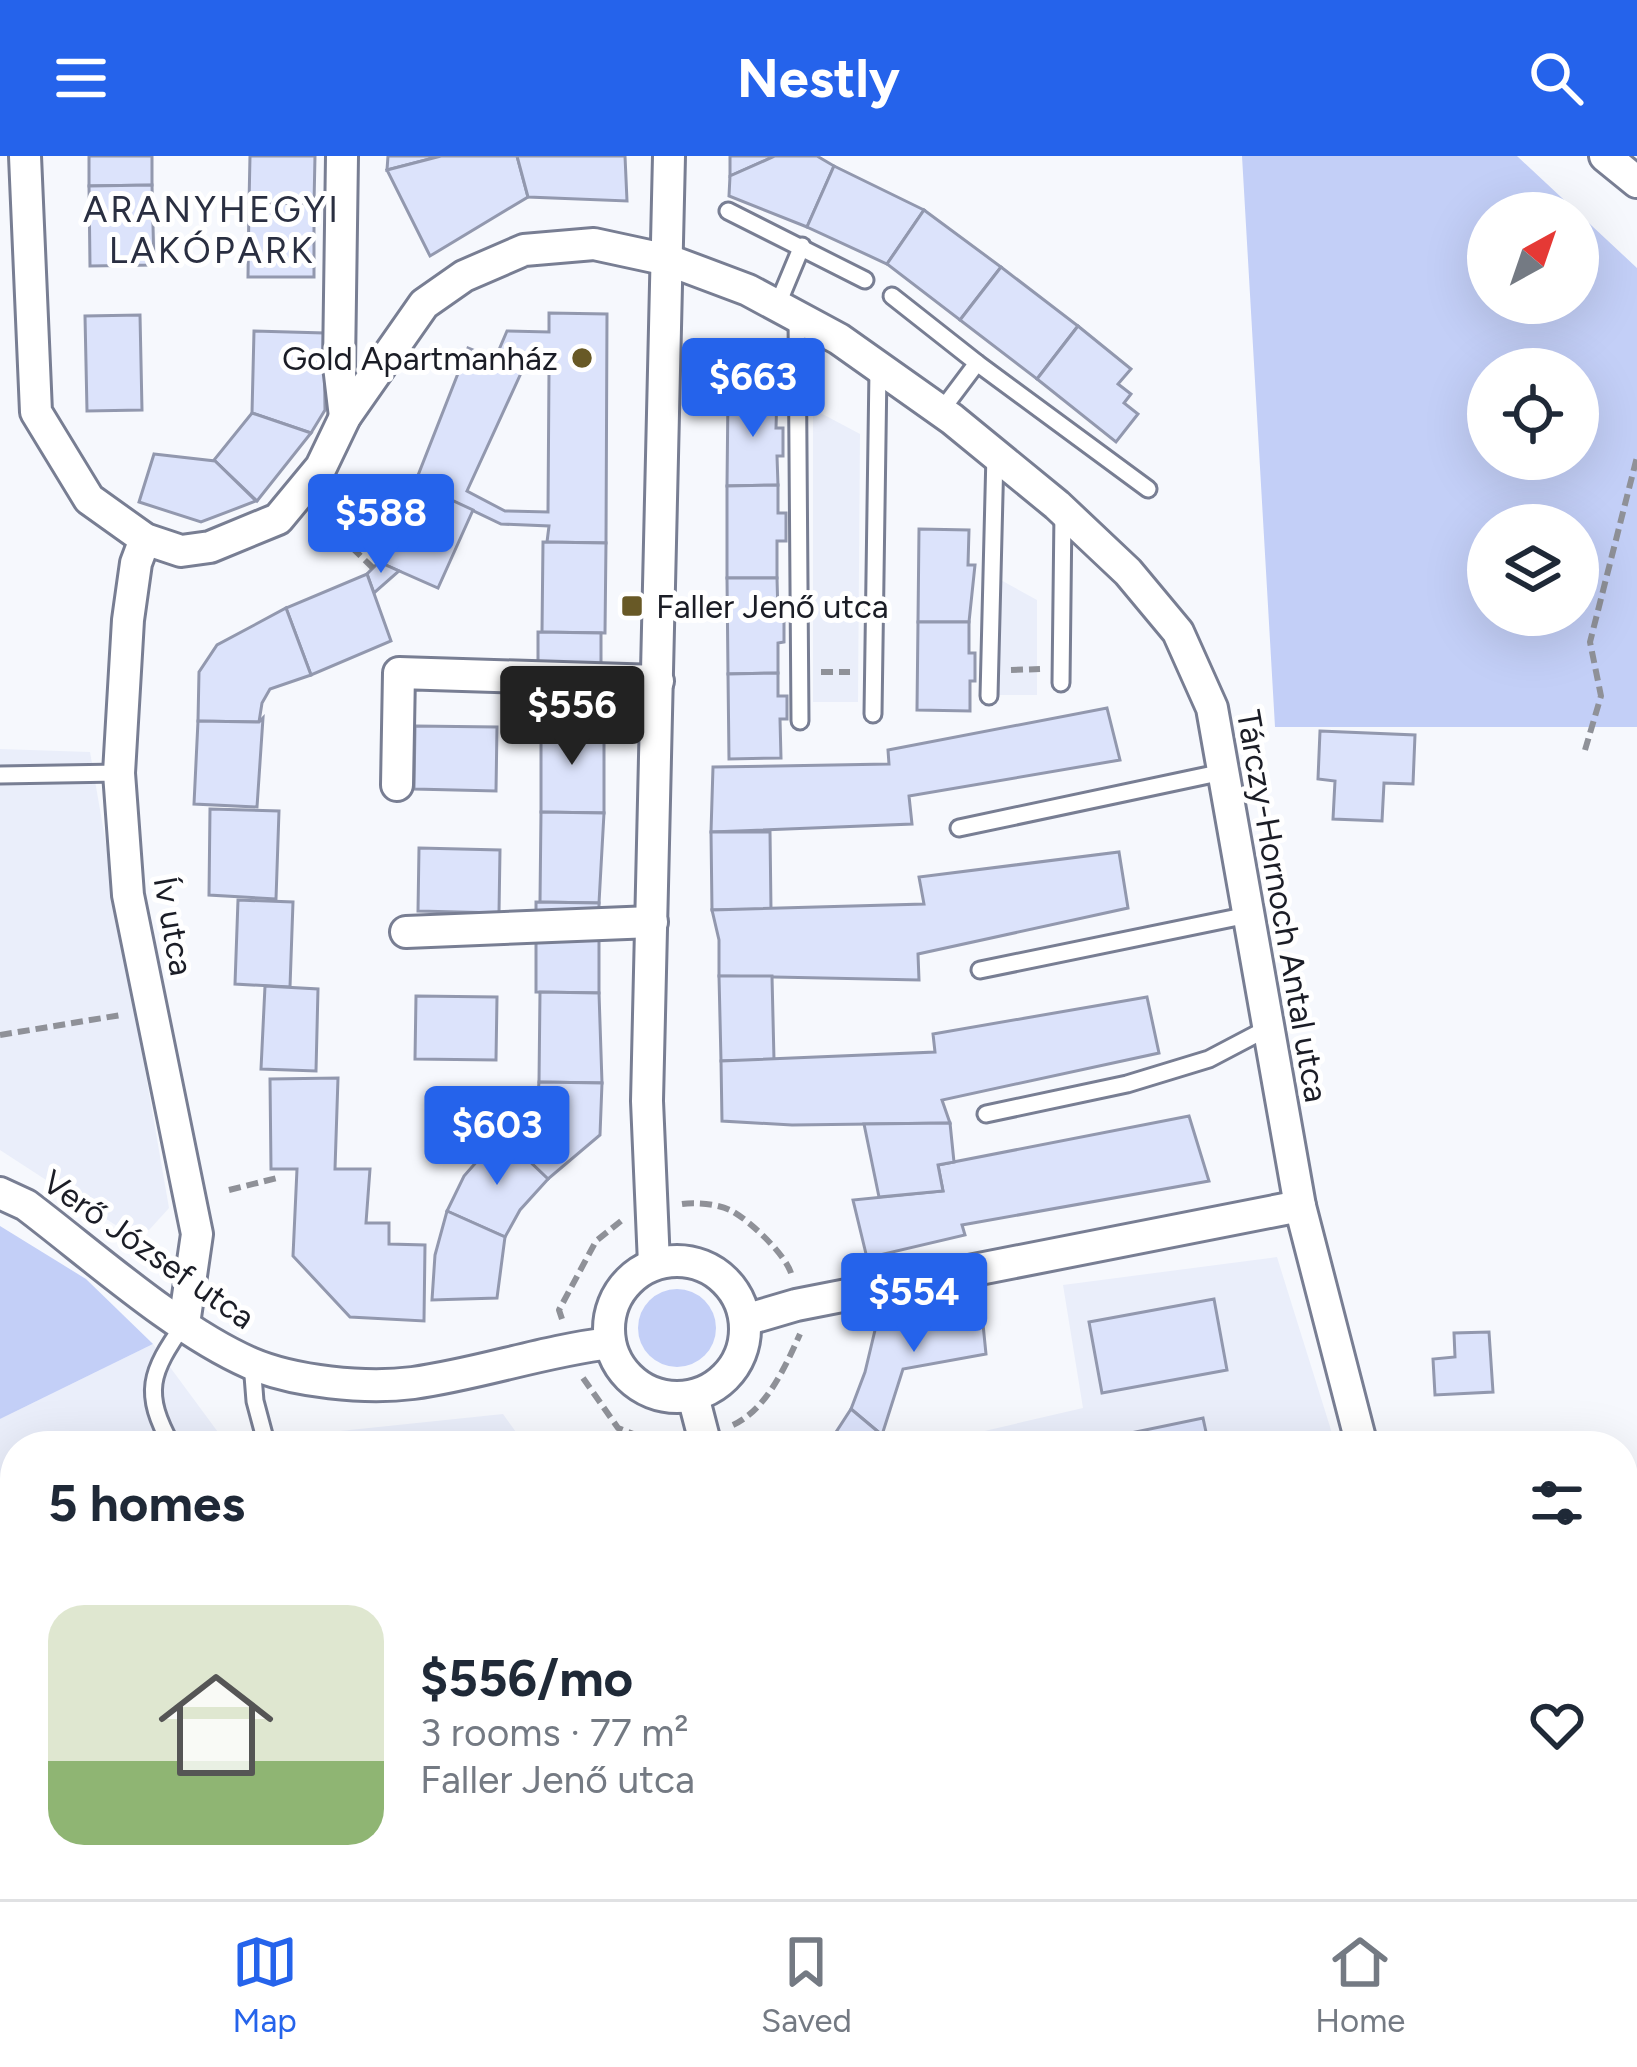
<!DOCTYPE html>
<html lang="en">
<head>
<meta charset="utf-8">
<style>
	body { margin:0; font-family:Figtree,sans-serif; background:#f6f6f7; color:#1f2937; height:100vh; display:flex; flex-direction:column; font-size:45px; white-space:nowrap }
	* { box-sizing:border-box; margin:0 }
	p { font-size:39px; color:#747a83 }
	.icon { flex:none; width:66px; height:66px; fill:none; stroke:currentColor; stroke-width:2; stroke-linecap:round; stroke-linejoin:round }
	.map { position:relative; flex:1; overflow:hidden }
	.side { position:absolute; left:0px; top:1275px; width:1638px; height:468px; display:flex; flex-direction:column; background:#fff; border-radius:48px 48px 0 0; box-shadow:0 12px 48px #0002 }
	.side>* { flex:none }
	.needle { width:78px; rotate:40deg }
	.tools { position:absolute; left:1467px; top:36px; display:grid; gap:24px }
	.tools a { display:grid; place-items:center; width:132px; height:132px; border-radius:50%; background:#fff; box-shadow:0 12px 48px #0002; font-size:60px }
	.price { position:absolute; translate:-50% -102px; padding:0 27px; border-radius:12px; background:#2563eb; color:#fff; font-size:39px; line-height:78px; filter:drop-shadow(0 3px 6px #0008) }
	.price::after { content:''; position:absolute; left:50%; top:72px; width:36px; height:27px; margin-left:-18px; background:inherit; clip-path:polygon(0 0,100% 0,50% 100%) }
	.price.active { background:#222; color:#fff }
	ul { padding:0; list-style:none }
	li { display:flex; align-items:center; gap:36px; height:300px; padding:0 48px }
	li span { display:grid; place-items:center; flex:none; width:336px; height:240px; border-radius:36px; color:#555 }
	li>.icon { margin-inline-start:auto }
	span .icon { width:144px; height:144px; fill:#fffc; stroke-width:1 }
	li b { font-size:51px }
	h2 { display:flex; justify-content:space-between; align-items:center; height:144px; padding:0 48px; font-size:51px }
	header { display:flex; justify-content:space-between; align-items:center; height:156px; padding:0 48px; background:#2563eb; color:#fff; font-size:54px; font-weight:700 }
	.tab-bar { display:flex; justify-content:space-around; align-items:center; height:168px; border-top:3px solid #e0e1e3; background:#fff; font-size:33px; color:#747a83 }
	.tab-bar a { display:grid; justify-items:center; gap:6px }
	.tab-bar .active { color:#2563eb }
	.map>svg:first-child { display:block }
</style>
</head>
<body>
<header><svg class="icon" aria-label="menu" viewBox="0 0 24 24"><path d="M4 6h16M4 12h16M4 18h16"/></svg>Nestly<svg class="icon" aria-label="search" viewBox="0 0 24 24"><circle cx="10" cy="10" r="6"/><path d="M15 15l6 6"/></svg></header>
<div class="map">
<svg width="1637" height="1743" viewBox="0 0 1637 1743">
	<rect width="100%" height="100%" fill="#f6f8fd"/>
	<g fill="#eaeefa">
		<polygon points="813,253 860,278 858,546 813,546"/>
		<polygon points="999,423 1037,444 1037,539 998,539"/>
		<polygon points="0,593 90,596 169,1052 149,1074 117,1070 0,994"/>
		<polygon points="1277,1101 1336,1290 920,1290 1083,1252 1063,1129"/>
		<polygon points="153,1188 226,1287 503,1258 526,1290 15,1290 15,1728 1592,1728 1599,1743 0,1743 0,1263"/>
	</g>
	<g fill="#c3cff7" fill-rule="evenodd">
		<path d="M1242,0H1517L1637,112V571H1275ZM1488,57H1578V147H1488ZM1488,213H1578V303H1488ZM1488,369H1578V459H1488Z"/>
		<polygon points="0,1070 86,1123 153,1188 0,1263"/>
		<circle cx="677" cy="1172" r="39"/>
	</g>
	<g fill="#dce3fb" stroke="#9298ae" stroke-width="3" fill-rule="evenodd">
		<polygon points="89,0 152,0 152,29 89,30"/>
		<polygon points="250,0 315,0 314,48 249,47"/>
		<polygon points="388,0 441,0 387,14"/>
		<polygon points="441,0 517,0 528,41 430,100 387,14"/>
		<polygon points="517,0 625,0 627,45 528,41"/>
		<polygon points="730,0 775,0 730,20"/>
		<polygon points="775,0 817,0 834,10 807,71 729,40 730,20"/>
		<polygon points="834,10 924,54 887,108 807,71"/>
		<polygon points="152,29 154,109 90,110 89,30"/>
		<polygon points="249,47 314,48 314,121 248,121"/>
		<polygon points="924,54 1001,111 960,164 887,108"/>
		<polygon points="1001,111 1078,170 1037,223 960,164"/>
		<path d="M549,157L607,158L606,387L547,386L549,370L501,368L415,327L468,192L495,203L507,175L549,176ZM522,215H549L548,356L505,355L467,335Z"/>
		<polygon points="140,159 142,254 87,255 85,160"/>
		<polygon points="1078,170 1131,213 1118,228 1131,238 1124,247 1138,258 1116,286 1037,223"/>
		<polygon points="254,175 324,177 325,254 311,277 252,257"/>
		<polygon points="728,237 777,238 776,272 783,272 783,300 777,300 778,329 727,330"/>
		<polygon points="252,257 311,277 257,345 214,304"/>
		<polygon points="154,298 215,305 256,345 201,366 139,346"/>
		<polygon points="415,327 473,354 438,432 379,406"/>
		<polygon points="778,329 778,357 786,357 786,385 777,385 777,422 727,422 727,330"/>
		<polygon points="919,373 969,374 968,409 975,409 969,466 918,466"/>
		<polygon points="543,386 606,387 605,477 542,476"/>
		<polygon points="379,406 399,415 374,437 367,418"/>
		<polygon points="367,418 391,485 311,519 286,452"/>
		<polygon points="727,422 777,422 778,459 784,459 784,486 778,487 778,517 728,518"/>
		<polygon points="286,452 311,519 270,533 262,547 259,566 198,565 199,516 217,489"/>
		<polygon points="918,466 969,466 969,497 975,497 975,525 970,525 970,555 917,554"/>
		<polygon points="538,476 601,477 601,567 538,566"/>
		<polygon points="778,517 778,540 787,540 787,563 780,563 781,602 729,603 728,518"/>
		<polygon points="1107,552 1120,604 909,640 912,668 711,676 713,611 889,608 888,594"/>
		<polygon points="263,562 257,651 194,648 198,565 259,566"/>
		<polygon points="541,566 604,567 604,657 541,656"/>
		<polygon points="415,570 497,571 496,635 414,633"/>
		<polygon points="1320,575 1415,579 1413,628 1384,627 1382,665 1333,663 1335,625 1318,623"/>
		<polygon points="210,653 279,655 276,743 209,739"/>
		<polygon points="541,656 604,657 599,747 540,746"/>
		<polygon points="711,676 770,676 771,754 712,754"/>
		<polygon points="419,692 500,694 499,757 418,755"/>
		<polygon points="1119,696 1128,752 918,798 919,824 719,820 719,784 712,754 924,748 919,721"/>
		<polygon points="238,744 293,746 290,831 235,828"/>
		<polygon points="536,746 599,747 599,837 536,836"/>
		<polygon points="719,820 772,820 774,904 721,905"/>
		<polygon points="265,830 318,833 316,915 261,913"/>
		<polygon points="540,836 599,837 602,927 539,926"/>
		<polygon points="416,840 497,841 496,904 415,903"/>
		<polygon points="1147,841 1159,897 942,944 950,967 792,969 722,965 721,905 935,896 933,878"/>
		<polygon points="338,922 335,1013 370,1013 366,1067 389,1067 389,1088 425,1089 424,1165 350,1161 293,1100 297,1013 271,1013 270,923"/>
		<polygon points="539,926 602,927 600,979 548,1023 501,978 537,950"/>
		<polygon points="1189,960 1209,1025 962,1069 965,1079 867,1102 853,1044 943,1035 938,1009"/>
		<polygon points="950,967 954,1006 938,1009 943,1035 879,1041 864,968"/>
		<polygon points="501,978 548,1023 520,1054 505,1081 447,1055 464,1020"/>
		<polygon points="447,1055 505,1081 497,1142 432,1144 435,1099"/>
		<polygon points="1214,1143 1227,1214 1102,1237 1089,1166"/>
		<polygon points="981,1148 986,1198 903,1213 882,1279 851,1253 865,1216 876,1170"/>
		<polygon points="1489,1176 1493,1236 1435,1239 1433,1203 1455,1201 1454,1177"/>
		<polygon points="851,1253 882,1279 875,1290 827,1290"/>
		<polygon points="1203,1262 1209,1290 1068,1290"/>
		<polygon points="1634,1424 1637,1480 1623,1486 1623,1429"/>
		<polygon points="467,1728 492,1728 499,1743 432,1743"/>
		<polygon points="724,1728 756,1728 762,1743 684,1743"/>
		<polygon points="952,1728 1022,1728 1028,1743 957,1743"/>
		<polygon points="1066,1728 1190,1728 1196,1743 1072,1743"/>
		<polygon points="1222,1728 1317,1728 1323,1743 1227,1743"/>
	</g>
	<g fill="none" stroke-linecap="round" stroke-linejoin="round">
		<g stroke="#787e93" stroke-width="21">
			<g id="service">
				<polyline points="728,55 865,124"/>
				<polyline points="892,140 977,207 941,255"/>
				<polyline points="777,150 802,90"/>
				<polyline points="797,160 800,565"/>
				<polyline points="977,207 1148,333"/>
				<polyline points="1061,527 1063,356"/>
				<polyline points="989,540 995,298"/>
				<polyline points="873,558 878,214"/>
				<polyline points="0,619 119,617"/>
				<polyline points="959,672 1223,616"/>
				<polyline points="980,814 1248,759"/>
				<polyline points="986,958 1127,928 1209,903 1268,872"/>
				<polyline points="252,1207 255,1245 267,1290"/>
				<path d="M172,1290C142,1236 150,1217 184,1168"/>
			</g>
		</g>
		<g stroke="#787e93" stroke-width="36">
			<g id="minor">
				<polyline points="25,0 36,256 89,343 145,383 181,395 210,391 278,363 321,311 345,261 424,148 464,120 524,94 594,88 668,104 748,134 839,183 952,263 1057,349 1128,416 1178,476 1212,552 1300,1050 1362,1290"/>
				<polyline points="342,0 339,210 345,261"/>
				<polyline points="1605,0 1637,26"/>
				<polyline points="145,383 136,407 128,464 119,617 128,739 197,1078 184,1168"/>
				<polyline points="397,629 399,517 658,525"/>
				<polyline points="406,776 652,766"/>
				<path d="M0,1037L26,1049C92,1099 175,1174 250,1207C294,1226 365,1233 413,1227C479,1218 543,1195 610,1187"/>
				<circle cx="677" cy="1173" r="68"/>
				<polyline points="654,1108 647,945 669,0"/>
				<polyline points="745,1164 796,1149 1300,1050"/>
				<polyline points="693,1240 706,1290"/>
				<polyline points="1623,1547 1637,1541"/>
				<polyline points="862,1728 868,1743"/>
				<polyline points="1476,1743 1479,1728"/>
			</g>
		</g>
		<g stroke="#8f9198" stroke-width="6" stroke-dasharray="12 6" stroke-linecap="butt">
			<polyline points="339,379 373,412"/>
			<polyline points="1011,514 1040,513"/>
			<polyline points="821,516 850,516"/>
			<polyline points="1585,594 1601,540 1590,486 1637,301"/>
			<polyline points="0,879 121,859"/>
			<polyline points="229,1034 277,1022"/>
			<path d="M682,1048C696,1046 719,1048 732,1055C750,1065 789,1101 792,1121"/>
			<polyline points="562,1163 559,1154 596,1085 621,1065"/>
			<polyline points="583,1222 618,1272 664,1290"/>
			<path d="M733,1269C767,1253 785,1211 800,1178"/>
		</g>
		<use href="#service" stroke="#fff" stroke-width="15"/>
		<use href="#minor" stroke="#fff" stroke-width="30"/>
	</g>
	<g fill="#685926" stroke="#fff" stroke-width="4.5">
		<circle cx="582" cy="202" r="12"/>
		<rect x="620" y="438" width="24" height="24" rx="6"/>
	</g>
	<g text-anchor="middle" stroke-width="10" stroke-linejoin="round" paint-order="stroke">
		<g font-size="33" fill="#1b1d26" stroke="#fff" text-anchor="end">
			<text x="558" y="214">Gold Apartmanház</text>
			<text x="656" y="462" text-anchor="start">Faller Jenő utca</text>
		</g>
		<g font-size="33" fill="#1b1d26" stroke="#fff">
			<text transform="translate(1283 750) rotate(80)" y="12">Tárczy-Hornoch Antal utca</text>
			<text transform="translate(174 770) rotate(80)" y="12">Ív utca</text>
			<text transform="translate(149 1093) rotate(35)" y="12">Verő József utca</text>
		</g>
		<g font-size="36" letter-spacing="3" fill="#2a2f41" stroke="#fff">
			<text x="212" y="66">ARANYHEGYI<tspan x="212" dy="41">LAKÓPARK</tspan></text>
		</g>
	</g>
</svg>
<div class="tools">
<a><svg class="needle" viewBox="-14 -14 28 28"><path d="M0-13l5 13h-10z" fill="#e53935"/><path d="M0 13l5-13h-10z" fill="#747a83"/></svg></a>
<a><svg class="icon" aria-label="locate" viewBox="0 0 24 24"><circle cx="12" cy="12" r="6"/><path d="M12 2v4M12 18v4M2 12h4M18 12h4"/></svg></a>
<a><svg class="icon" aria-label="layers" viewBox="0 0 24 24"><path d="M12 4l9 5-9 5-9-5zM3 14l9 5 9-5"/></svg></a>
</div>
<b class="price" style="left:753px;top:284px">$663</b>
<b class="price" style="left:381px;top:420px">$588</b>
<b class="price active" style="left:572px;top:612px">$556</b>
<b class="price" style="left:497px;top:1032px">$603</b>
<b class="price" style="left:914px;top:1199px">$554</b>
<section class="side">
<h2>5 homes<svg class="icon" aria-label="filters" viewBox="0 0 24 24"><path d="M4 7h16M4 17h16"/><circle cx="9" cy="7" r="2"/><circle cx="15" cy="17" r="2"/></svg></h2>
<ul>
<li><span style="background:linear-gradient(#dfe7d0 65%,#8fb573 0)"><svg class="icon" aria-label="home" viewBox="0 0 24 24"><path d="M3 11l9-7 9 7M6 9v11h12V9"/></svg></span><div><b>$556/mo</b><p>3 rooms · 77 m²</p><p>Faller Jenő utca</p></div><svg class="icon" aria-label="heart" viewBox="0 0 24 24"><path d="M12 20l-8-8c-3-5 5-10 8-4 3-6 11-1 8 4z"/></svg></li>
</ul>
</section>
</div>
<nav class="tab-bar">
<a class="active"><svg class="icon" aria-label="map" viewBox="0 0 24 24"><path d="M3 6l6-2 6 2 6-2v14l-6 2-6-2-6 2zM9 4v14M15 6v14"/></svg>Map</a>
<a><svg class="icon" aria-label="saved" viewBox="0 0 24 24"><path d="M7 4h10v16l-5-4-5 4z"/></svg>Saved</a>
<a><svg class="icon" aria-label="home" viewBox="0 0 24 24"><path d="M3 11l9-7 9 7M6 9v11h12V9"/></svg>Home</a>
</nav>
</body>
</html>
